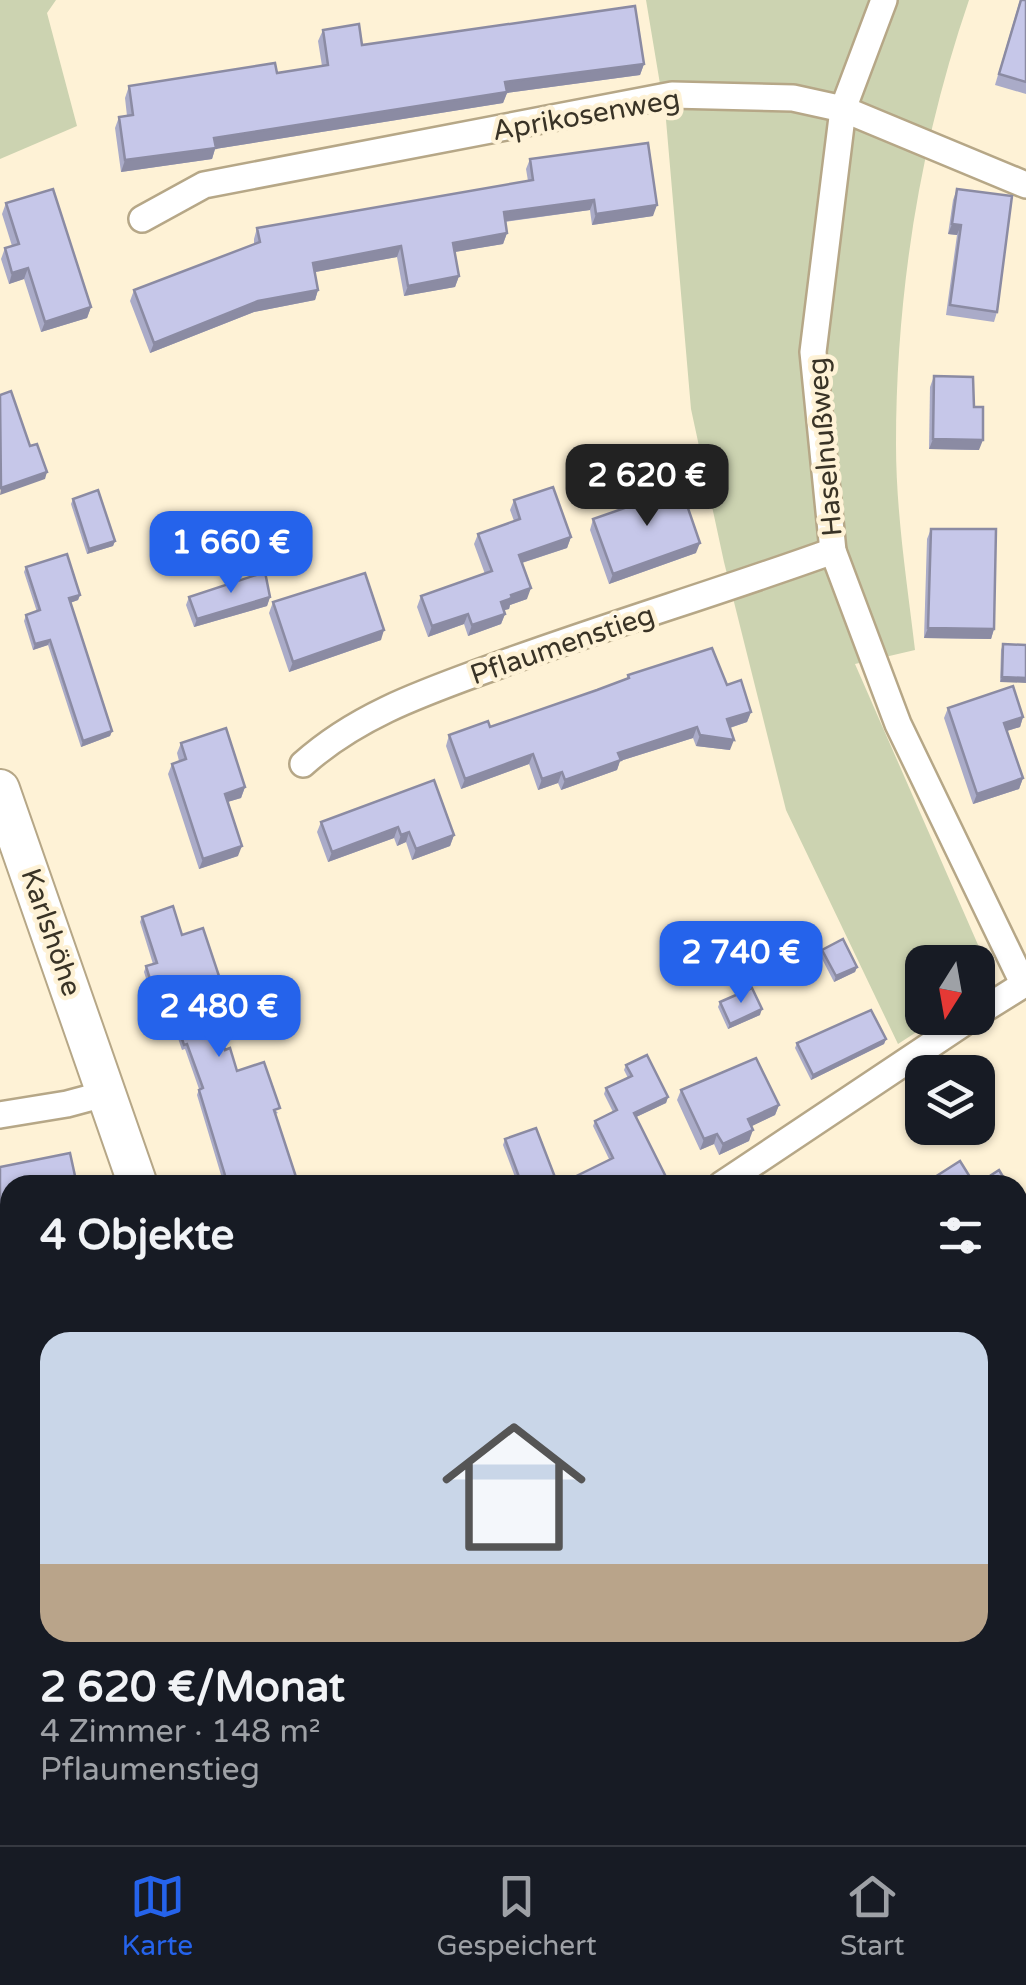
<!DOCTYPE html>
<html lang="de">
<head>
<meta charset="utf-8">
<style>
	body { margin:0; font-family:"Varela Round",sans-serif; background:#20242c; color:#f1f3f6; height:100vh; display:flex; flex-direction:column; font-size:38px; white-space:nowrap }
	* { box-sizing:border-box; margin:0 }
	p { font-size:32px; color:#9ea1a6 }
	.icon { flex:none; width:55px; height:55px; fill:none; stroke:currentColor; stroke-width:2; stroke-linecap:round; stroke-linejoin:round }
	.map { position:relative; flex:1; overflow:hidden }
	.details { position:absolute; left:0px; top:1175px; width:1028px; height:670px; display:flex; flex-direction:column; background:#171b24; border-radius:30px 30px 0 0; box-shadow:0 2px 8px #0004 }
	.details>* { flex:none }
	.needle { width:65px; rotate:191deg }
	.fabs { position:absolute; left:905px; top:945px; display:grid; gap:20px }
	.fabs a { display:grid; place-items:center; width:90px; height:90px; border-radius:20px; background:#171b24; box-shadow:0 2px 8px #0004; font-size:50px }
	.price { position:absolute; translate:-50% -85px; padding:0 22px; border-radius:20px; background:#2563eb; color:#fff; font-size:32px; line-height:65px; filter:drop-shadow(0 2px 5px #0008) }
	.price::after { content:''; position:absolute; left:50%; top:60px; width:30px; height:22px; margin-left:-15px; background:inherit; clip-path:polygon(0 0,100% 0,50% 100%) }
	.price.on { background:#222; color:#fff }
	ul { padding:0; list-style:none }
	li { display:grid; align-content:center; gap:20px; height:530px; padding:0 40px }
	li span { display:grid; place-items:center; height:310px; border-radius:30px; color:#555 }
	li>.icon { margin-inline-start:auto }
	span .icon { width:180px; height:180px; fill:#fffc; stroke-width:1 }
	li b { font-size:42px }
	h2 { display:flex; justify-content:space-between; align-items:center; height:120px; padding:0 40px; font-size:42px }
	.tabs { display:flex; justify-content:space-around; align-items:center; height:140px; border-top:2px solid #363941; background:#171b24; font-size:28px; color:#9ea1a6 }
	.tabs a { display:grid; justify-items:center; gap:5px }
	.tabs .on { color:#2563eb }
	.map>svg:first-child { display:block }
</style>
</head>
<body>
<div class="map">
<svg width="1026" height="1845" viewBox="0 0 1026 1845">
	<rect width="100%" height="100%" fill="#fef2d6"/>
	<g fill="#ccd3b1">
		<polygon points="0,0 56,0 47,13 77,126 0,159"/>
		<path d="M646,0H969C920,142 896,294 896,444C896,513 907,582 915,650L855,664L993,979L978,990V962H922V1018H938L898,1044L786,810L724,562L691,409L666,120Z"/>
	</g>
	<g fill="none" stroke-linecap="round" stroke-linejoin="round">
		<g stroke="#b6a787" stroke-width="30">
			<g id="minor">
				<polyline points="884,0 843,109 813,352 833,551 898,724 1023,983"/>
				<polyline points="142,219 204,185 672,95 793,98 843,109 1026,185"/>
				<path d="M303,764C362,711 435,689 507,662C615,623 725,590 833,551"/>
				<polyline points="978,1013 1026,983"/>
				<polyline points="0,1115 67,1104 108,1093"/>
				<polyline points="721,1185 971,1018"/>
				<polyline points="0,1563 10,1561"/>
				<polyline points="772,1845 778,1835"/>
			</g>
		</g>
		<g stroke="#b6a787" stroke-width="42">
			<g id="secondary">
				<polyline points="0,789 138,1185"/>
				<polyline points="353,1835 356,1845"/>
			</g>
		</g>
		<use href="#minor" stroke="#fff" stroke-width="25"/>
		<use href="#secondary" stroke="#fff" stroke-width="38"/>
	</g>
	<g fill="#aaabc8">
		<polygon points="1020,0 1026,0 1026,94 995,85"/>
		<polygon points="323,30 362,45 644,64 640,75 507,93 503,103 215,149 212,159 121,172 115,128 119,117 127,116 125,98 129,86 277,73 322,66 318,41"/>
		<polygon points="530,159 653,216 592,225 590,210 505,222 507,233 503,244 454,252 459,276 455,287 404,296 397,257 315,272 318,290 315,300 254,312 150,353 130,301 134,290 254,244 254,239 257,228 528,181 526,169"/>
		<polygon points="957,189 997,312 994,322 946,315 957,235 948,234 953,200"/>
		<polygon points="6,203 91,307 87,318 41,332 24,279 9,284 1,259 5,248 12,246 2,214"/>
		<polygon points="934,376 974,407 979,450 929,449 930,387"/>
		<polygon points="640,497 696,553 609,584 590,530 593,519 637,504"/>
		<polygon points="73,499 115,541 113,546 87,554 71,504"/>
		<polygon points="514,500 571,537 567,548 522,563 527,599 510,605 509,609 503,610 505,614 501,624 468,636 464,624 428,637 417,607 421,596 485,574 474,544 478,534 514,521 510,510"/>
		<polygon points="931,529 994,629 991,639 924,638 927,539"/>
		<polygon points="26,567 80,595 78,600 70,603 112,731 110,736 81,747 48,645 33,650 24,621 26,615 37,612 24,572"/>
		<polygon points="189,597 270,597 267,606 194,627 186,605"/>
		<polygon points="273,602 381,640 289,672 269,613"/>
		<polygon points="1003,644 1026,645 1000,682 1001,650"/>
		<polygon points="628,675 727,685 751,712 747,722 730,728 730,750 696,746 693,738 620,761 617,770 561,790 558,783 538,790 529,764 461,789 446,746 449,735 490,727 597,690 627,679"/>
		<polygon points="948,708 1023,717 1020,727 1007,731 1023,778 1019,789 973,804 944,718"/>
		<polygon points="181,743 245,787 241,798 227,802 238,856 199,869 168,774 172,764 179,761 177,753"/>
		<polygon points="434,780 454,835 450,846 412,860 406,842 397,846 394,838 328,862 317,832 321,822"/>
		<polygon points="142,917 182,935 223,988 221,994 208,998 225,1050 237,1071 278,1113 275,1114 295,1185 224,1185 197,1095 199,1089 185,1049 182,1050 162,991 151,994 144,972 146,966 153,964 140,922"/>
		<polygon points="822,950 857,967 855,972 834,982 820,955"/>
		<polygon points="720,1002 760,1015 728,1029 718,1007"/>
		<polygon points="886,1039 884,1044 811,1080 795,1048 797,1043"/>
		<polygon points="626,1065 668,1097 666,1103 636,1117 667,1179 665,1184 609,1159 593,1126 595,1121 613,1112 604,1094 606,1088 628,1078 624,1070"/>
		<polygon points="681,1090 779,1105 775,1115 751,1126 749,1141 719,1155 714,1144 700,1150 677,1100"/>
		<polygon points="505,1139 558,1185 518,1185 503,1145"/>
		<polygon points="1026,1605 1026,1721 1018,1716 1018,1709 1021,1702 1018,1701 1018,1620"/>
		<polygon points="0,1616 10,1659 4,1660 0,1647"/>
		<polygon points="1026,1733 1026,1818 1025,1818 1018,1814 1018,1739 1019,1735"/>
		<polygon points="603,1835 665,1835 659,1845 603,1845 600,1843"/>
	</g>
	<g fill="#8b8ba3">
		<polygon points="644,64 640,75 507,93 503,103 215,149 212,159 121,172 125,160 214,138 505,82"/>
		<polygon points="594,200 590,210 500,222 504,212"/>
		<polygon points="657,205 653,216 592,225 596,214"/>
		<polygon points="952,224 961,225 957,235 948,234"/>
		<polygon points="507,233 503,244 449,253 453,243"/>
		<polygon points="401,246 397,257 310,273 313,263"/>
		<polygon points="28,268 24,279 9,284 12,273"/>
		<polygon points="459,276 455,287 404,296 408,286"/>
		<polygon points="318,290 315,300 254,312 150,353 154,343 258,301"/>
		<polygon points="91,307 87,318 41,332 45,322"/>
		<polygon points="933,439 983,440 979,450 929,449"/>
		<polygon points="47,472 45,479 0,495 1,488"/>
		<polygon points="571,537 567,548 515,565 519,555"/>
		<polygon points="115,541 113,546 87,554 89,549"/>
		<polygon points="700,543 696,553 609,584 613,574"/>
		<polygon points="531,588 527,599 510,605 509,609 497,612 501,602 511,595"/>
		<polygon points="80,595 78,600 67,604 69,598"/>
		<polygon points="270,597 267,606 194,627 197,619"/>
		<polygon points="468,614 464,624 428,637 432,626"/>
		<polygon points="505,614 501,624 468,636 472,625"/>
		<polygon points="928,628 994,629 991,639 924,638"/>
		<polygon points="384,630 381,640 289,672 293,662"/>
		<polygon points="50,640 48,645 33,650 35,644"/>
		<polygon points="1002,677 1026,678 1026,683 1000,682"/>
		<polygon points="751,712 747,722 723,730 727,719"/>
		<polygon points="1023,717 1020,727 1000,733 1004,723"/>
		<polygon points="697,727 693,738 620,761 617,770 561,790 565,780 618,753"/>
		<polygon points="112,731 110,736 81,747 83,741"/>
		<polygon points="700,735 734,740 730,750 696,746"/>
		<polygon points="533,754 529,764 461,789 465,779"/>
		<polygon points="562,772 558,783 538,790 542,779"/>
		<polygon points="1023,778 1019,789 973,804 977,794"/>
		<polygon points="245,787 241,798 221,804 225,794"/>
		<polygon points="398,827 394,838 328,862 332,852"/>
		<polygon points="409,832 406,842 397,846 401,835"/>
		<polygon points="454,835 450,846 412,860 416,849"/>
		<polygon points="242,846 238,856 199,869 203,859"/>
		<polygon points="857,967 855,972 834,982 836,976"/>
		<polygon points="164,985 162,991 151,994 153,989"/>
		<polygon points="223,988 221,994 204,1000 206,994"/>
		<polygon points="762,1009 760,1015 728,1029 730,1024"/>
		<polygon points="886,1039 884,1044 811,1080 813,1075"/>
		<polygon points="668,1097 666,1103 632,1119 634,1113"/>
		<polygon points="779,1105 775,1115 744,1130 748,1119"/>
		<polygon points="753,1130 749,1141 719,1155 723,1144"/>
		<polygon points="717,1134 714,1144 700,1150 704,1139"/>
		<polygon points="10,1208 10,1218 0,1220 0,1210"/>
		<polygon points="10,1483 10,1488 0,1490 0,1485"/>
	</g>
	<g fill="#c6c7e9" stroke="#8b8ba3" stroke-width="2.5">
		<polygon points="1021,0 1026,0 1026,82 999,74"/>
		<polygon points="635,6 644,64 505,82 507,92 214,138 216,148 125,160 119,117 133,115 129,86 275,63 277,73 328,65 323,30 359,24 362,45"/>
		<polygon points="648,143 657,205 596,214 594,200 504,212 507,233 453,243 459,276 408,286 401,246 313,263 318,290 258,301 154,343 134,290 260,242 257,228 533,180 530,159"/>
		<polygon points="53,189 91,307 45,322 28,268 12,273 5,248 19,244 6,203"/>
		<polygon points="957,189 1012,196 997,312 950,305 961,225 952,224"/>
		<polygon points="934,376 973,377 974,407 983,407 983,440 933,439"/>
		<polygon points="11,391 30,446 37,444 47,472 1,488 0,395"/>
		<polygon points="679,482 700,543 613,574 593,519 642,502 640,497"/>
		<polygon points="553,487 571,537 519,555 531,588 511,595 512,598 501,602 505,614 472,625 468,614 432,626 421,596 492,571 478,534 520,519 514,500"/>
		<polygon points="98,490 115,541 89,549 73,499"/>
		<polygon points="931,529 996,529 994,629 928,628"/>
		<polygon points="67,554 80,595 69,598 112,731 83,741 50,640 35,644 26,615 40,610 26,567"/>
		<polygon points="265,572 270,597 197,619 189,597"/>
		<polygon points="365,573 384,630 293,662 273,602"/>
		<polygon points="1003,644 1026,645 1026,678 1002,677"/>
		<polygon points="712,648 727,685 741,680 751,712 727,719 734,740 700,735 697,727 618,753 621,760 565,780 562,772 542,779 533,754 465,779 449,735 488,721 490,727 597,690 629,678 628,675"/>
		<polygon points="1013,686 1023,717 1004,723 1023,778 977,794 948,708"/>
		<polygon points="226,728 245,787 225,794 242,846 203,859 172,764 186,759 181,743"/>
		<polygon points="434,780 454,835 416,849 409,832 401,835 398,827 332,852 321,822"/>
		<polygon points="173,906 182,935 203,928 223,988 206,994 225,1050 230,1048 237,1071 264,1062 280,1108 274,1110 297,1180 283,1185 228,1185 199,1090 203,1088 187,1044 184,1045 164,985 153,989 146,966 157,963 142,917"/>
		<polygon points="843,939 857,967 836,976 822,950"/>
		<polygon points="752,988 762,1009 730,1024 720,1002"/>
		<polygon points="871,1010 886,1039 813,1075 797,1043"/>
		<polygon points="647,1055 668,1097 634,1113 667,1179 655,1185 558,1185 613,1158 595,1121 617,1110 606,1088 632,1076 626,1065"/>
		<polygon points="756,1058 779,1105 748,1119 753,1130 723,1144 717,1134 704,1139 681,1090"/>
		<polygon points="536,1128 558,1185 522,1185 505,1139"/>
		<polygon points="70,1153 77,1185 10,1185 10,1208 0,1210 0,1167"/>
		<polygon points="960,1161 975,1185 929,1185 927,1182"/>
		<polygon points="999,1170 1008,1185 976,1185"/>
		<polygon points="10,1452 10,1483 0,1485 0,1454"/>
		<polygon points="1026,1605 1026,1710 1019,1706 1025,1694 1018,1689 1018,1620"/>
		<polygon points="10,1614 10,1654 6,1655 0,1634 0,1616"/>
		<polygon points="1026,1733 1026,1806 1018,1801 1018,1754 1024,1752 1019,1735"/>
		<polygon points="228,1835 271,1835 271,1836 266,1837 269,1845 224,1845 230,1843"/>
		<polygon points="455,1835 498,1835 501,1845 458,1845"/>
		<polygon points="606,1835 662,1835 656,1845 605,1845 610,1837"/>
		<polygon points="862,1835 937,1835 931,1845 856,1845"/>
	</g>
	<g text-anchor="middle" stroke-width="9" stroke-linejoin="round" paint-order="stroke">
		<g font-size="28" fill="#393326" stroke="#fef2d6">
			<text transform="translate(586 114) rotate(-10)" y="10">Aprikosenweg</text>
			<text transform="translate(824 447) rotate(-95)" y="10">Haselnußweg</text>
			<text transform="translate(562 644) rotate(-19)" y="10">Pflaumenstieg</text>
			<text transform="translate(52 932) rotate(71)" y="10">Karlshöhe</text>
		</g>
	</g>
</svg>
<div class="fabs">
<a><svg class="needle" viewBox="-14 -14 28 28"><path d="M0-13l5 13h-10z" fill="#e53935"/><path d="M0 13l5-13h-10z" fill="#9ea1a6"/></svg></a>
<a><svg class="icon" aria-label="layers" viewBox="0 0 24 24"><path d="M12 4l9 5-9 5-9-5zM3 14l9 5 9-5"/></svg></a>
</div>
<b class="price on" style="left:647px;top:529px">2 620 €</b>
<b class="price" style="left:231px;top:596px">1 660 €</b>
<b class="price" style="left:741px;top:1006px">2 740 €</b>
<b class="price" style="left:219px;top:1060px">2 480 €</b>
<section class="details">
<h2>4 Objekte<svg class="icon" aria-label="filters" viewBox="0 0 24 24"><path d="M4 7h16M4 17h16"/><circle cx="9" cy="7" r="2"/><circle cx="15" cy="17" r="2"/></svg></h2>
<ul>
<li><span style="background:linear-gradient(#c9d6e8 75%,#b9a48a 0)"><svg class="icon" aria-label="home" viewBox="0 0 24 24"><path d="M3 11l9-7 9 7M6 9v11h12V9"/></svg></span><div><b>2 620 €/Monat</b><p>4 Zimmer · 148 m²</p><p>Pflaumenstieg</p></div></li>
</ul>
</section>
</div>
<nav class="tabs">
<a class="on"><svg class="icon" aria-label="map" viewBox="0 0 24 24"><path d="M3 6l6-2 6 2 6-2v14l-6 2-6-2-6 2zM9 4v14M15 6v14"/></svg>Karte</a>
<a><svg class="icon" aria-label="saved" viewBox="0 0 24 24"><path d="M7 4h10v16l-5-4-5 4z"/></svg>Gespeichert</a>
<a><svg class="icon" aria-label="home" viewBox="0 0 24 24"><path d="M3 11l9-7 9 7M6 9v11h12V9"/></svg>Start</a>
</nav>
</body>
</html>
